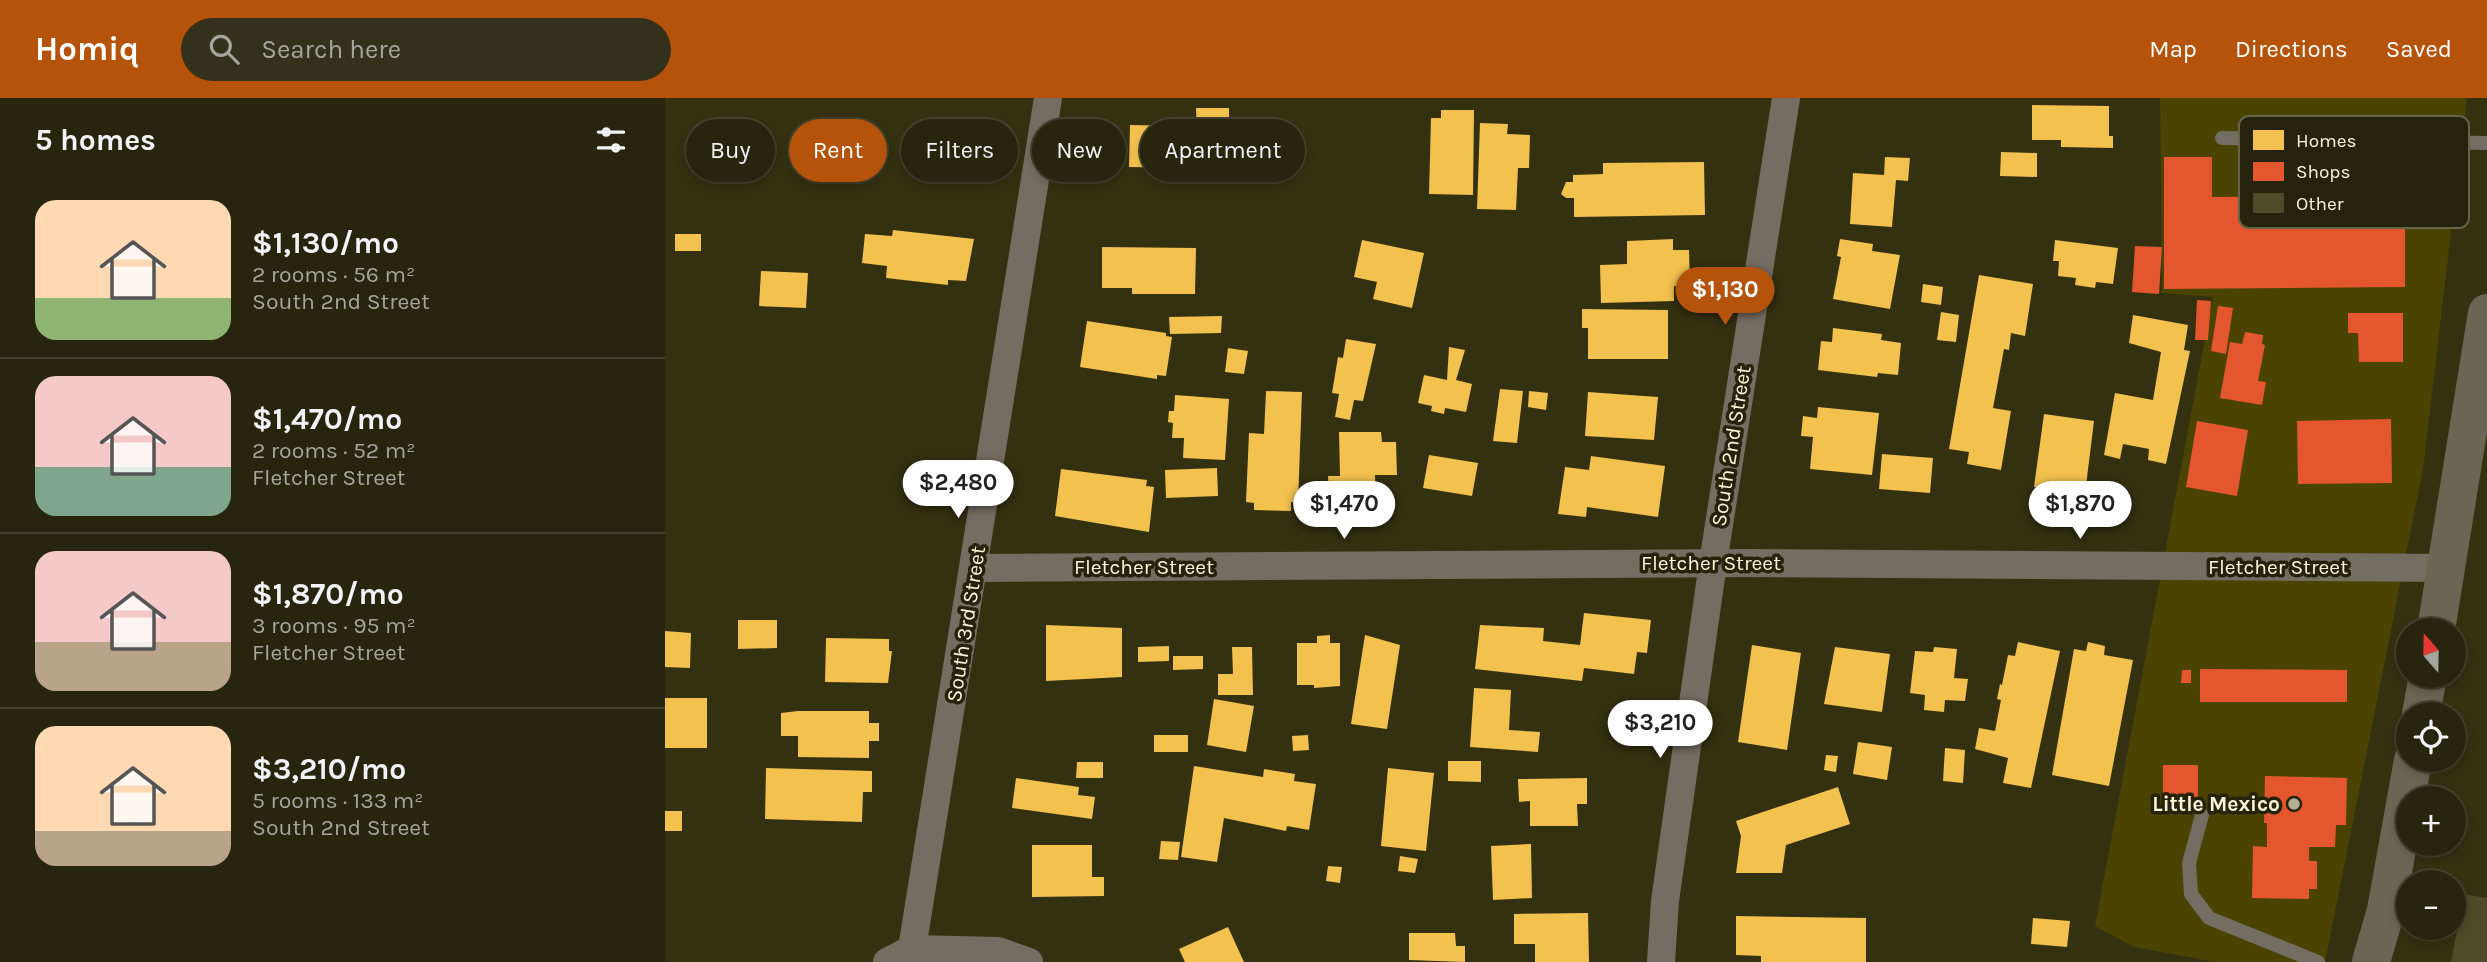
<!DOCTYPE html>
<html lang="en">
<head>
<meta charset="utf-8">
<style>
	body { margin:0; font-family:Karla,sans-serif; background:#33311b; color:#f1f3f6; height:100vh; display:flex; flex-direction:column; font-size:26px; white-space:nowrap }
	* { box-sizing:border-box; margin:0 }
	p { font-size:23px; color:#a4a59d }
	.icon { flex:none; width:38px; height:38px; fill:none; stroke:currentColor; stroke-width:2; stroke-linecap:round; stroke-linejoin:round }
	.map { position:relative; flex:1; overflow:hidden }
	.sheet { display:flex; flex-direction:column; background:#27250d; width:665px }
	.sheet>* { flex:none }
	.top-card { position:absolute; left:21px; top:21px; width:665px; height:63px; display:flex; gap:14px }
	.needle { width:46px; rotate:340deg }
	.buttons { position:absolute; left:1731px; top:520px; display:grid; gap:14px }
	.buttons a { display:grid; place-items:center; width:70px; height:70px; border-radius:50%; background:#27250d; box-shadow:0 4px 10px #0003,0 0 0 2px #43422e; font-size:35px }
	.price { position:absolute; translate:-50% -60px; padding:0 16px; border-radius:24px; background:#fff; color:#222; font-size:23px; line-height:46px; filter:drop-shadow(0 2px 4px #0008) }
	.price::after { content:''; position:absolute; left:50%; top:42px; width:21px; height:16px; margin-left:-10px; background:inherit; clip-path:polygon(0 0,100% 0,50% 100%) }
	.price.selected { background:#b45309; color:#fff }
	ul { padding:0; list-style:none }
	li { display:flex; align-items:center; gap:21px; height:175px; padding:0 35px }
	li+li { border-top:2px solid #43422e }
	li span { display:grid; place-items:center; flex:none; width:196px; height:140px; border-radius:21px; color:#555 }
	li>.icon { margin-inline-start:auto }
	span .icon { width:84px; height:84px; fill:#fffc; stroke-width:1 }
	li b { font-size:30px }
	h2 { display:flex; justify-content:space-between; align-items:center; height:84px; padding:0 35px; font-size:30px }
	.tag { padding:0 24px; border-radius:32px; background:#27250d; box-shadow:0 4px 10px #0003,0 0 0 2px #43422e; font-size:24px; line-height:63px }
	.tag.selected { background:#b45309; color:#fff }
	header { display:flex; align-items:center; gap:42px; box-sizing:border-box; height:98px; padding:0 35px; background:#b45309; color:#fff }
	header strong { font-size:33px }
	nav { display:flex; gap:38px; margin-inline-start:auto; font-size:24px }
	.search { width:490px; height:63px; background:#33311b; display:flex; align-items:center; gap:18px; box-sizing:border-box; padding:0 24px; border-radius:38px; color:#a4a59d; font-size:26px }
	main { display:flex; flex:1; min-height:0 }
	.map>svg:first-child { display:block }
</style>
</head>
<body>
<header>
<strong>Homiq</strong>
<div class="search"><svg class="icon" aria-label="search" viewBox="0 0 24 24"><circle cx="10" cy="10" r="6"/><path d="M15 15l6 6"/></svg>Search here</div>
<nav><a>Map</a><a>Directions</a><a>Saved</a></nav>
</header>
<main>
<section class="sheet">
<h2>5 homes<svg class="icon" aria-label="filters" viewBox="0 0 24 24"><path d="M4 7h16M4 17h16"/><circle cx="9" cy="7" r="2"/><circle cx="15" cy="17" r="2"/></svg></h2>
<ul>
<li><span style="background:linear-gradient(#ffd9b3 70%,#8fb573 0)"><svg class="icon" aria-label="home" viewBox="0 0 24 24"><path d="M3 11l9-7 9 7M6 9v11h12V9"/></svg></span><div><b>$1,130/mo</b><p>2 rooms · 56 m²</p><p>South 2nd Street</p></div></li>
<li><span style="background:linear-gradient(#f6c9c9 65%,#7fa58c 0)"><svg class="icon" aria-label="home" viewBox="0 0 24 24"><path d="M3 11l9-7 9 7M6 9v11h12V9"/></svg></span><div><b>$1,470/mo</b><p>2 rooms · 52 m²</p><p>Fletcher Street</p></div></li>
<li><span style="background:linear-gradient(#f6c9c9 65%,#b9a48a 0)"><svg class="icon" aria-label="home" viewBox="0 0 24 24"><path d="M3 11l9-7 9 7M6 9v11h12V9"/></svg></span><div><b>$1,870/mo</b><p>3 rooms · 95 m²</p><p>Fletcher Street</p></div></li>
<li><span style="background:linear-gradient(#ffd9b3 75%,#b9a48a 0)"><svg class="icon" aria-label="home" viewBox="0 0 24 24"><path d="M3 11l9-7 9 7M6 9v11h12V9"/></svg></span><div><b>$3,210/mo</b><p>5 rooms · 133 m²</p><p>South 2nd Street</p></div></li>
</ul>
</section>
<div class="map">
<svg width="1822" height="864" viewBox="0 0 1822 864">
	<rect width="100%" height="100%" fill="#343111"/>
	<polygon fill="#4a4302" points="1495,0 1802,0 1758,371 1660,864 1550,864 1469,849 1430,828 1548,199 1497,195"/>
	<g fill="#f2c14e">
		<polygon points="1367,7 1444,8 1444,38 1448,38 1448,50 1396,49 1396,42 1367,42"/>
		<polygon points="531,10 564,10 564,37 532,37"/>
		<polygon points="776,12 809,12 808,97 764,96 766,20 776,20"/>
		<polygon points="815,25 843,26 842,36 865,37 864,70 853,70 851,112 812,111"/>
		<polygon points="465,27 522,28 522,70 464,69"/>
		<polygon points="1336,54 1372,55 1372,79 1335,78"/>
		<polygon points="1220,59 1245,60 1243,83 1231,82 1227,129 1185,126 1188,75 1219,77"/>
		<polygon points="1039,64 1040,117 909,119 909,100 901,100 896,96 901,84 908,84 908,77 938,76 938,65"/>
		<polygon points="228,132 309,141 301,183 283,182 283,187 221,180 222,168 197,165 200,136 227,138"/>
		<rect x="10" y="136" width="26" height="17"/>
		<polygon points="1008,141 1008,152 1024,152 1025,188 1009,188 1009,203 936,205 935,167 962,166 962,143"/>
		<polygon points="1175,141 1208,146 1207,153 1235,157 1225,211 1168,201 1176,159 1172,158"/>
		<polygon points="697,142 759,155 747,210 708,201 712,184 689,179"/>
		<polygon points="1390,142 1453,150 1448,186 1431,184 1430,190 1410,187 1411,180 1393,178 1394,163 1388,163"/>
		<polygon points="437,149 531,150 530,196 467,196 467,190 437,190"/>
		<polygon points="96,173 143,175 141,210 94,208"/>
		<polygon points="1314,177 1368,186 1360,238 1346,235 1344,252 1339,251 1328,310 1346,313 1336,372 1302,366 1304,354 1284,351"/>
		<polygon points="1258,186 1278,189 1276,207 1256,204"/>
		<polygon points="917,211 1003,212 1003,261 923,261 923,230 917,230"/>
		<polygon points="1276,214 1294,217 1291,244 1272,242"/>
		<polygon points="1468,217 1523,227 1519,252 1525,253 1501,366 1483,362 1484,351 1458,346 1455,361 1439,357 1450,295 1488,302 1496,254 1464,245"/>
		<polygon points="557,218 556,235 505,236 504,219"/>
		<polygon points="422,223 501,235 501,238 507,239 501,278 492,277 492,281 415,269"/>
		<polygon points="1168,230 1217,236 1216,242 1236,245 1233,277 1213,275 1212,279 1153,272 1156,243 1167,244"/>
		<polygon points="681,241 711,246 698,303 689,302 685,322 670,319 674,296 667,295 673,259 678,260"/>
		<polygon points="784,249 800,252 791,282 807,286 801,314 780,310 779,316 766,313 767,308 753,305 759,277 782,282"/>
		<polygon points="563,250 583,253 579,276 560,274"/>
		<polygon points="835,291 858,293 852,345 828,343"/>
		<polygon points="601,293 637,294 633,405 626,404 626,413 589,412 589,405 581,404 584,335 599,336"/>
		<polygon points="864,293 883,295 881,312 863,309"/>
		<polygon points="923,294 993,299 989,342 920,338"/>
		<polygon points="510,297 564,301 560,362 518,360 519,340 507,340 508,325 503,324 504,313 509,313"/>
		<polygon points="1153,309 1214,315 1207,377 1145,371 1148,339 1136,338 1138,318 1152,320"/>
		<polygon points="1379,316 1429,323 1420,396 1369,389"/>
		<polygon points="674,334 716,334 717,344 731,344 732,377 710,377 711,410 677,410 677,398 664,398 663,378 675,378"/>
		<polygon points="1217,356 1268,360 1265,395 1214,391"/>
		<polygon points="764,357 813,365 807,398 758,390"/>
		<polygon points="926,358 1000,368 993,419 922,409 921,419 893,416 900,369 924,372"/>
		<polygon points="552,370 553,398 501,400 500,372"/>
		<polygon points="396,371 482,382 481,388 489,389 484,434 390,418"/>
		<polygon points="919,515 986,522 982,555 972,554 969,576 919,570 917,583 810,571 815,527 879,530 878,543 915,547"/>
		<polygon points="73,522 112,522 112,550 73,551"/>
		<polygon points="381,527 457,530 457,579 381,583"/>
		<polygon points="0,533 26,535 25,570 0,569"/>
		<polygon points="665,537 665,545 675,545 675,588 649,590 649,587 632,587 632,545 652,545 652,538"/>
		<polygon points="700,537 735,547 722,631 686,626"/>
		<polygon points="161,540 224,541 224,553 227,553 223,585 160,584"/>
		<polygon points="1353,544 1395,553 1366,690 1338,685 1343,660 1310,651 1314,630 1330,633 1336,602 1332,601 1335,586 1337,587 1343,557 1350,558"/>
		<polygon points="1423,544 1440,548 1439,557 1468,562 1444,688 1387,677 1409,551 1421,553"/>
		<polygon points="1087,547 1136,555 1122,652 1073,644"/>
		<polygon points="504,548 504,563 473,564 473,549"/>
		<polygon points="567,549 587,549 588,597 553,597 553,576 568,576"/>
		<polygon points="1170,549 1225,556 1217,614 1159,606"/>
		<polygon points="1269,549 1292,551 1289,580 1303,581 1300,603 1280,602 1279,614 1259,612 1260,597 1245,595 1250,553 1268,554"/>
		<polygon points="508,558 538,558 538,571 508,572"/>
		<polygon points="809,590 846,592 844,632 875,634 873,654 805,649"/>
		<rect x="0" y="600" width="42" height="50"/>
		<polygon points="549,601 589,608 581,654 542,647"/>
		<polygon points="133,613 204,613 204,625 214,625 214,643 204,643 204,660 133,659 133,638 116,638 116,615"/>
		<rect x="489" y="637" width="34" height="17"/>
		<polygon points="643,637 644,652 628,653 627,638"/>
		<polygon points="1193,644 1227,649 1222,682 1188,676"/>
		<polygon points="1280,650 1300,652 1298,685 1278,683"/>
		<polygon points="1161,657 1173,658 1171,674 1159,672"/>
		<polygon points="783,663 816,663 816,684 783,683"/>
		<polygon points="412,664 438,664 438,680 411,680"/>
		<polygon points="529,668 598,679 599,671 630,676 629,683 651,686 644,732 622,728 621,733 559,720 552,764 516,759"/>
		<polygon points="101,670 207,673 207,694 198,694 197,724 100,721"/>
		<polygon points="723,670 769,675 761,753 716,748"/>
		<polygon points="351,680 414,689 413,697 430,699 427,721 347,710"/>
		<polygon points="922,680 922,706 912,706 913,728 865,728 865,703 854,704 853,681"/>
		<polygon points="1173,689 1185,726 1121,747 1117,775 1071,775 1076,738 1071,723"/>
		<rect x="0" y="713" width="17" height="20"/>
		<polygon points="496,743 515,744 513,762 494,761"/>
		<polygon points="866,746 867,800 828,802 826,748"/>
		<polygon points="367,747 427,747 427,779 439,779 439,798 367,799"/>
		<polygon points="735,758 753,761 750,775 733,773"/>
		<polygon points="663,768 677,769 675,785 661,783"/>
		<polygon points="923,815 924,864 870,864 870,846 849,846 849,816"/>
		<polygon points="1071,818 1201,820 1201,864 1096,864 1096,858 1071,857"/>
		<polygon points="1368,820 1405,823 1402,849 1366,846"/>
		<polygon points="563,829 579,864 520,864 514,851"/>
		<polygon points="744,835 790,835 791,848 800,848 800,864 744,862"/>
	</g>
	<g fill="#e4572e">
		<polygon points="1499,59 1547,59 1547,99 1730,98 1730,90 1740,90 1740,189 1499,191"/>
		<polygon points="1470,148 1497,149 1494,196 1467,194"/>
		<polygon points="1532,202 1546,203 1543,242 1530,242"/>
		<polygon points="1553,208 1568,210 1561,256 1546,253"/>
		<polygon points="1683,215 1738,215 1738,264 1694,264 1693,235 1683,235"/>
		<polygon points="1580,234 1598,237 1597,246 1600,247 1593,283 1601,284 1597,307 1555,300 1565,244 1577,246"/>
		<polygon points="1726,321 1727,385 1633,386 1632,323"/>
		<polygon points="1532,323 1583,332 1572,398 1521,389"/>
		<polygon points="1535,571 1682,572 1682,604 1535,604"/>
		<polygon points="1517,572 1526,572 1526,585 1516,585"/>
		<polygon points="1498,667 1533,667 1533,701 1511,701 1511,706 1498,706"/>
		<polygon points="1600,678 1682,680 1681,727 1671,727 1670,749 1644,749 1644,763 1652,763 1652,791 1644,791 1644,801 1587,800 1588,748 1602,749 1602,725 1599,725"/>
	</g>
	<polygon fill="#4f4b28" points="1799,796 1822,800 1822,864 1786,864"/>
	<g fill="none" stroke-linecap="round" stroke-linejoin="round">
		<g stroke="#746d62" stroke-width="14">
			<polyline points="1557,40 1822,45"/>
			<polyline points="1537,717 1524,765 1526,796 1544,820 1653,864"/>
		</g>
		<g stroke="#746d62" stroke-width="28">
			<polyline points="310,470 1078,465 1782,470"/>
			<polyline points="247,851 383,0"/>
			<polyline points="222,864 247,851 333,853 364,864"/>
			<polyline points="996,864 1000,803 1048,465 1121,0"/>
		</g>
		<g stroke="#6b6553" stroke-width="38">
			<polyline points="1771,532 1822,215"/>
			<polyline points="1756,616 1763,578"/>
			<polyline points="1706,864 1721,812 1748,662"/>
		</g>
	</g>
	<circle fill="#b3b093" stroke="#26230d" stroke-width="2.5" cx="1629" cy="706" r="7"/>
	<g text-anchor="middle" stroke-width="7" stroke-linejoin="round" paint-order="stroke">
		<g font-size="21" fill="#f8f5d9" stroke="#26230d">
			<text transform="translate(1066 348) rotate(-81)" y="7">South 2nd Street</text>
			<text x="1046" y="472">Fletcher Street</text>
			<text x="479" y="476">Fletcher Street</text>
			<text x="1613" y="476">Fletcher Street</text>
			<text transform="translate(301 526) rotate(-81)" y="7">South 3rd Street</text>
		</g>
		<g font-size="21" font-weight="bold" fill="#f8f5d9" stroke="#26230d" text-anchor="end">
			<text x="1615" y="713">Little Mexico</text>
		</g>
	</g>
	<rect x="1574" y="18" width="230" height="112" rx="10" fill="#26230d" stroke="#65624a" stroke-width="2"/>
	<rect x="1588" y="32" width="31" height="20" fill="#f2c14e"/>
	<rect x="1588" y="64" width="31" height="19" fill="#e4572e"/>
	<rect x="1588" y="95" width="31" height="20" fill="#4f4b28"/>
	<g font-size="19" fill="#f8f5d9">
		<text x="1631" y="49">Homes</text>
		<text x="1631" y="80">Shops</text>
		<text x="1631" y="112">Other</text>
	</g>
</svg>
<div class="buttons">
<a><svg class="needle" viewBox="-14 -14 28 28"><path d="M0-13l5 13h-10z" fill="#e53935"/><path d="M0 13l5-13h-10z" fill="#a4a59d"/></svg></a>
<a><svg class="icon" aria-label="locate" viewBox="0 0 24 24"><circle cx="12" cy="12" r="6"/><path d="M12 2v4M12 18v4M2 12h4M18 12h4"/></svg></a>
<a>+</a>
<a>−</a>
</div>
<b class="price selected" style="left:1060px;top:229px">$1,130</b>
<b class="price" style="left:293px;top:422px">$2,480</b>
<b class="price" style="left:679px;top:443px">$1,470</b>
<b class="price" style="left:1415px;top:443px">$1,870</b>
<b class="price" style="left:995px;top:662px">$3,210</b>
<div class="top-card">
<a class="tag">Buy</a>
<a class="tag selected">Rent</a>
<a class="tag">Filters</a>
<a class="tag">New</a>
<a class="tag">Apartment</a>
</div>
</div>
</main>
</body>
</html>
